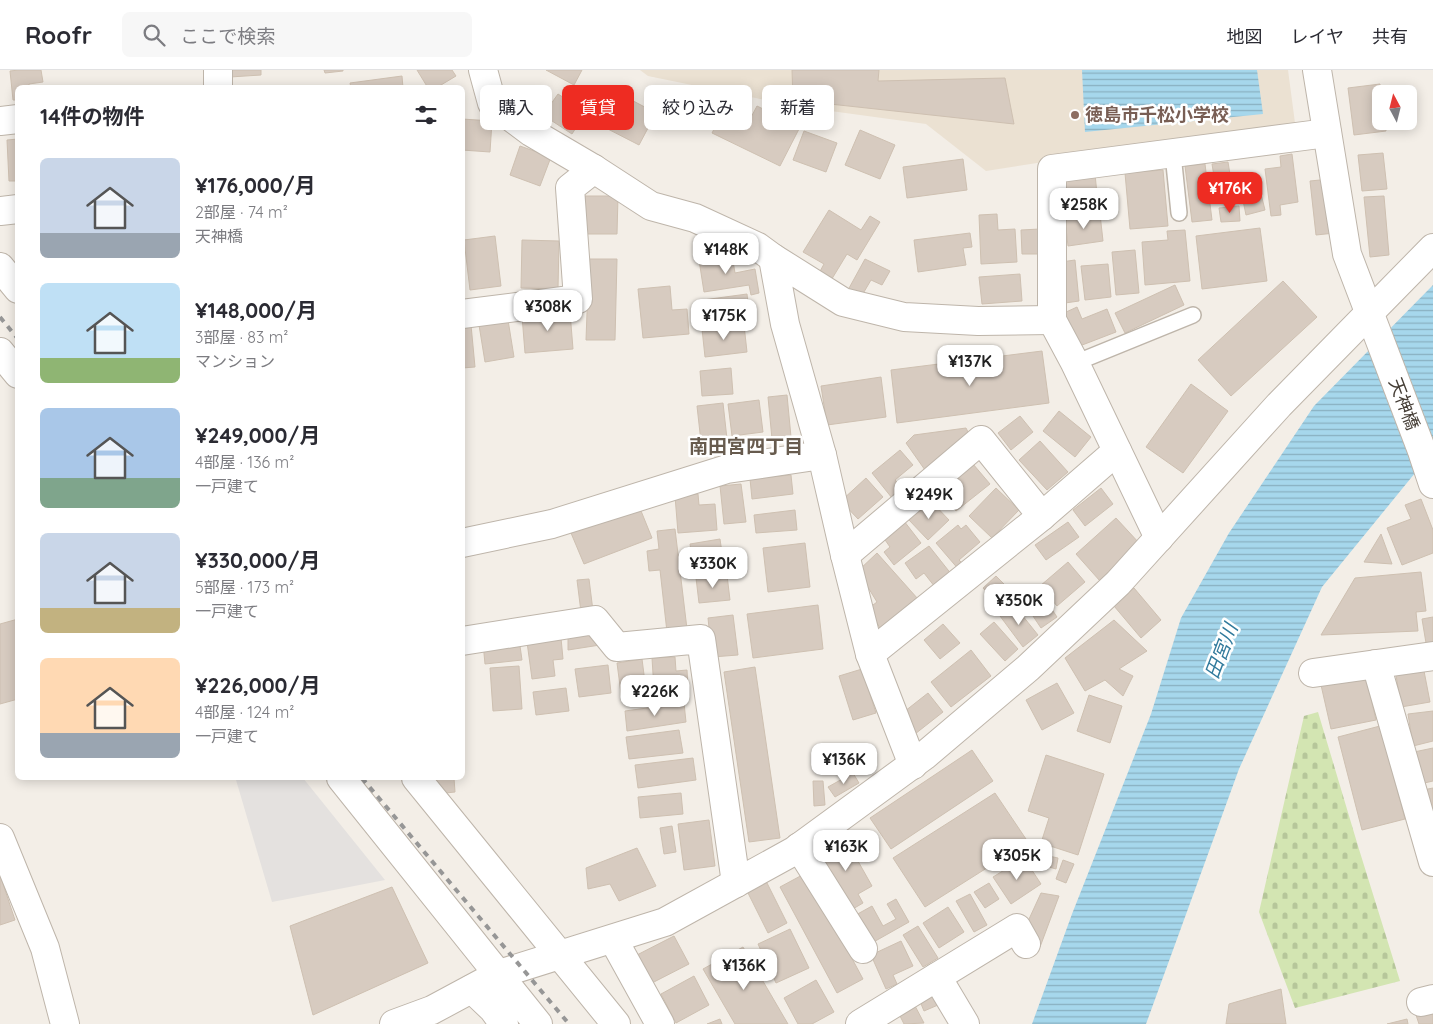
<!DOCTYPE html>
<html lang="ja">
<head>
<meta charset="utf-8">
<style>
	body { margin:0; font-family:Quicksand,"Noto Sans JP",sans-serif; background:#f7f7f7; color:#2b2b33; height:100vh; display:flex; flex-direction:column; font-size:19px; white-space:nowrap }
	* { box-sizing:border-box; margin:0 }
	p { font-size:16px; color:#7c7c81 }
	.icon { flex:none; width:28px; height:28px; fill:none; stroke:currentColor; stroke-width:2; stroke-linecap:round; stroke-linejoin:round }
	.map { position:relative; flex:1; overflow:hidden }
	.details { position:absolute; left:15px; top:15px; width:450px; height:695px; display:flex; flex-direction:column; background:#fff; border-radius:8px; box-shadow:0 2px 12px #0003 }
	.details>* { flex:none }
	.hud { position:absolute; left:480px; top:15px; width:475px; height:45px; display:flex; gap:10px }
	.needle { width:32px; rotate:353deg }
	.controls { position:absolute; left:1372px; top:15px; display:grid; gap:10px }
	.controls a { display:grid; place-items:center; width:45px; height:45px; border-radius:8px; background:#fff; box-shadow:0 2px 12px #0003; font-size:25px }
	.price { position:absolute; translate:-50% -42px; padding:0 11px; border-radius:10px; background:#fff; color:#222; font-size:16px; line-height:32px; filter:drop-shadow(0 1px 2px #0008) }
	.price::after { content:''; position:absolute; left:50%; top:30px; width:15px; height:11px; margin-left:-8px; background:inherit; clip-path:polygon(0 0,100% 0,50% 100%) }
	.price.current { background:#ee2c22; color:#fff }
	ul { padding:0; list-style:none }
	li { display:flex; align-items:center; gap:15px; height:125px; padding:0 25px }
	li span { display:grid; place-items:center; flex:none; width:140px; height:100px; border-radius:8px; color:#555 }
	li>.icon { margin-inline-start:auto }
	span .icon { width:60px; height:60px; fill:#fffc; stroke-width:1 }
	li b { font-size:21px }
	h2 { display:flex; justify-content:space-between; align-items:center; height:60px; padding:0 25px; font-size:21px }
	.chip { padding:0 18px; border-radius:8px; background:#fff; box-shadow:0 2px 12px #0003; font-size:18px; line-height:45px }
	.chip.current { background:#ee2c22; color:#fff }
	header { display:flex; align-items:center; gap:30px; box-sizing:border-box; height:70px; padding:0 25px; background:#fff; border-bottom:1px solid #e1e1e2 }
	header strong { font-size:24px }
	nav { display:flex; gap:28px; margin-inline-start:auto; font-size:18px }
	.search { width:350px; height:45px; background:#f7f7f7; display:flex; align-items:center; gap:12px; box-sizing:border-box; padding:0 18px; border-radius:8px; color:#7c7c81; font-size:19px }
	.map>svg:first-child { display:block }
</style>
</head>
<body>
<header>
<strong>Roofr</strong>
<div class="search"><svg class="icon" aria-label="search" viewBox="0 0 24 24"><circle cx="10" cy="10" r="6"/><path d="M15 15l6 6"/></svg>ここで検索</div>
<nav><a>地図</a><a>レイヤ</a><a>共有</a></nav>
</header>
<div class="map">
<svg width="1433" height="954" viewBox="0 0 1433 954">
	<defs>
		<pattern id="cemetery-stones" width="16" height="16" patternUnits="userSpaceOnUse" patternTransform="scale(1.25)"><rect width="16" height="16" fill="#d3e5b2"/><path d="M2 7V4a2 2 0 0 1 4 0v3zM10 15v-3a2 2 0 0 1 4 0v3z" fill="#b6c69a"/></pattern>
		<pattern id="water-rules" width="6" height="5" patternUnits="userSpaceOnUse" patternTransform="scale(1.25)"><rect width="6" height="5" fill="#a6d7ec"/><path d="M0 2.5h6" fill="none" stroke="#89b0c0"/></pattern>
	</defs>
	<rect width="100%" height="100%" fill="#f3eee7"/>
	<polygon fill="#ebe1d2" points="640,0 1288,0 1295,53 986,101 926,54 794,36 648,6"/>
	<polygon fill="url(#cemetery-stones)" points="1318,642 1358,776 1400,911 1295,938 1259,842 1304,646"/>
	<polygon fill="#e4e1df" points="244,708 303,708 385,810 272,832 236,710"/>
	<g fill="url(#water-rules)">
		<polygon points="1082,0 1257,0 1263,44 1085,62"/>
		<polygon points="1433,215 1433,381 1322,517 1239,699 1146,954 1032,954 1072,844 1151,644 1181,548 1229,463 1314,336"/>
	</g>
	<g fill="#d7cbc0" stroke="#cec0b1">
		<polygon points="19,0 41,0 43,12 29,14 29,18 18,18 18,30 13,30 10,1"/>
		<polygon points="230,0 261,0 261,5 230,7"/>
		<polygon points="324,0 343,0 343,1 325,3"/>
		<polygon points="417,0 452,0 456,6 436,18 428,18"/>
		<polygon points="546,0 582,0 574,15"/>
		<polygon points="792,0 879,0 878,11 1005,8 1014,54 793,30"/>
		<polygon points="402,6 403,18 351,18 350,13"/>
		<polygon points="1380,14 1381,51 1385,51 1386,61 1354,65 1348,18"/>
		<polygon points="605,16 656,43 639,75 602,56 608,45 593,37"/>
		<polygon points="558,24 586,42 572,64 543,45"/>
		<polygon points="757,36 800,57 780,96 712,63 725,38 749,51"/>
		<polygon points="462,49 492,51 490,82 462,80"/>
		<polygon points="860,60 895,75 880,109 845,95"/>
		<polygon points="804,61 837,73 826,102 793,90"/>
		<polygon points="18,69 18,111 9,111 7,70"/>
		<polygon points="520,76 551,87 540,116 510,105"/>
		<polygon points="1383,83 1387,119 1362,121 1358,85"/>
		<polygon points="1292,84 1298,132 1280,135 1281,145 1271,146 1265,99 1281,97 1280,86"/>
		<polygon points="963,89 967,120 907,128 903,97"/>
		<polygon points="1228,92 1233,123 1217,125 1212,94"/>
		<polygon points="1205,94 1212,150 1192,152 1185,96"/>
		<polygon points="1163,100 1168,156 1130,159 1125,103"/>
		<polygon points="1095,104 1098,134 1065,137 1062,107"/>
		<polygon points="1330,109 1335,163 1316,165 1310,111"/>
		<polygon points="1259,116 1265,140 1246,145 1241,121"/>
		<polygon points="585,126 618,126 617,164 585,164"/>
		<polygon points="1384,126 1389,185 1370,187 1364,127"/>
		<polygon points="1239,136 1240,151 1221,152 1219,138"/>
		<polygon points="829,140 861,160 870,146 880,152 857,190 847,184 830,212 818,205 824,194 803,182"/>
		<polygon points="997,144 998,160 1015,159 1017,192 981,194 979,145"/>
		<polygon points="1100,144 1103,171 1068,176 1065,149"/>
		<polygon points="1260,158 1267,211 1202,219 1196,166"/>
		<polygon points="1040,159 1041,184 1022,184 1021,160"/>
		<polygon points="1185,160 1190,211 1145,215 1142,172 1168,170 1167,161"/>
		<polygon points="970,163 972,177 963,178 966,195 918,202 914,170"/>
		<polygon points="495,166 501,216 470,220 464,170"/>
		<polygon points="522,170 559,171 558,219 521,218"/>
		<polygon points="1135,180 1139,223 1116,225 1112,182"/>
		<polygon points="732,185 735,203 755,199 759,223 751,225 749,215 704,222 699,190"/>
		<polygon points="589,189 617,189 615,270 586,270"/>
		<polygon points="865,189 890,201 882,215 871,210 861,227 848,220"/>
		<polygon points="1075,190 1079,231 1065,233 1061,192"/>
		<polygon points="1108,194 1111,227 1085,230 1081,196"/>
		<polygon points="1020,204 1022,231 982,234 979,207"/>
		<polygon points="1283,211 1317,247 1231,326 1198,290"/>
		<polygon points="1175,215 1184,235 1125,263 1115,243"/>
		<polygon points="670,216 672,240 687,239 689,264 643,268 638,219"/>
		<polygon points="747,224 749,241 705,246 703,230"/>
		<polygon points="1077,237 1082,249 1107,239 1116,262 1077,277 1064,243"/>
		<polygon points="570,242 573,279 525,283 522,246"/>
		<polygon points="508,250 514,287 485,292 479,255"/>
		<polygon points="471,255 475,297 462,298 462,256"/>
		<polygon points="744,255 747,282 705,287 702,259"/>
		<polygon points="1042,281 1049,333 897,353 891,300"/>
		<polygon points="731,298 733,324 702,326 700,301"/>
		<polygon points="881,307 886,347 827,355 821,316"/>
		<polygon points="1191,314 1228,341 1183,403 1146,377"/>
		<polygon points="787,325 791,367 772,369 768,327"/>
		<polygon points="759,330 763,362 732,366 728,334"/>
		<polygon points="723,333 727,369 701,372 697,336"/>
		<polygon points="1059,341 1091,367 1075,387 1043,361"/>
		<polygon points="1020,346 1033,362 1011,380 998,363"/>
		<polygon points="966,358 970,366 925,400 906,373 914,365"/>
		<polygon points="1040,371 1068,402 1047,420 1019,390"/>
		<polygon points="900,380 913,395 895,410 903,419 892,428 872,403"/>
		<polygon points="973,394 990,414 956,441 940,420"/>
		<polygon points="791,405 793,424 752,429 750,409"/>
		<polygon points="866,408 883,427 858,449 841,431"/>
		<polygon points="741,414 746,452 724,454 720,416"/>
		<polygon points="996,418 1019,440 992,468 969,446"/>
		<polygon points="1101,418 1113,434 1085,456 1073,440"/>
		<polygon points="698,424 699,435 715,434 717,460 678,463 675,426"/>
		<polygon points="1421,429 1433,460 1433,483 1402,495 1387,458 1411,449 1405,435"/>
		<polygon points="930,430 949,450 928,470 909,450"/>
		<polygon points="639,436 652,468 584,494 571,463"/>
		<polygon points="795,440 797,460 756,463 754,445"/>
		<polygon points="1116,448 1140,474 1100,511 1076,484"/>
		<polygon points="904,451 921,473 894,495 884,482 890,477 883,467"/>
		<polygon points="1068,452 1079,467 1046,490 1035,475"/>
		<polygon points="958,455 961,459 966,455 980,472 959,490 965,496 960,501 936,473"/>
		<polygon points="675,459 687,559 667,562 660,500 649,501 647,481 659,479 657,461"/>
		<polygon points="1381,464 1392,494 1364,492"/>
		<polygon points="720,469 724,497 694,501 690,474"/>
		<polygon points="805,473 810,517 768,522 763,478"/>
		<polygon points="929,476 952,505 935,517 924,503 916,509 905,493"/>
		<polygon points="877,483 918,529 882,562 869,538 877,532 858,501"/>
		<polygon points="1068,492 1085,512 1057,536 1040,516"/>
		<polygon points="1421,502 1426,541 1416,542 1418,561 1321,565 1355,508"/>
		<polygon points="727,505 730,530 699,533 696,508"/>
		<polygon points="996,506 1012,522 999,535 983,518"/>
		<polygon points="589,509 593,541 581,542 577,510"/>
		<polygon points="1134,518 1161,550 1141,568 1114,536"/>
		<polygon points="1039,520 1057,547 1041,558 1023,531"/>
		<polygon points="818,535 823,579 753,588 747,544"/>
		<polygon points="1014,535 1038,565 1023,577 1000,546"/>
		<polygon points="733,545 738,585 712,587 708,548"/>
		<polygon points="1433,547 1433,572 1426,573 1422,549"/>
		<polygon points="18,549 18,629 0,634 0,554"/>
		<polygon points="1114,550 1147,581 1119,599 1133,606 1123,626 1105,610 1085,621 1065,588"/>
		<polygon points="994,552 1018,579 1005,591 980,564"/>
		<polygon points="943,554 960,573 940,589 924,570"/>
		<polygon points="568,562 586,562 599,568 600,575 568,580"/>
		<polygon points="561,568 563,589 553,590 555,606 532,609 527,572"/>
		<polygon points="519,569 522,590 485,594 483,573"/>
		<polygon points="971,580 991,606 951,637 931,612"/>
		<polygon points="675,587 676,601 687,600 688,618 654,620 652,588"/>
		<polygon points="642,589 647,628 622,631 617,593"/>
		<polygon points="608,595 611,623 579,627 575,599"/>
		<polygon points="519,596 522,639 493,641 490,598"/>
		<polygon points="755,597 780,768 749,772 724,602"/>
		<polygon points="862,599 876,643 853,650 839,606"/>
		<polygon points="1424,601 1430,632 1401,637 1396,605"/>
		<polygon points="1366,606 1376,650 1331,659 1321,615"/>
		<polygon points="1057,613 1074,643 1042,660 1026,630"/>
		<polygon points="566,618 569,641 536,645 533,622"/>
		<polygon points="928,623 943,642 915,664 900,645"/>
		<polygon points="1089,625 1122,636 1110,673 1077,661"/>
		<polygon points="684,633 686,652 627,661 625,641"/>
		<polygon points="1433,641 1433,671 1413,676 1408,644"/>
		<polygon points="1380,656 1405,749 1362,760 1338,667"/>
		<polygon points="679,660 683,683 629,689 626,667"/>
		<polygon points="1433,678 1433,711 1420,714 1414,682"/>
		<polygon points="972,680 993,711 891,779 870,748"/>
		<polygon points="1046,685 1104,704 1078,785 1041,773 1049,748 1028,741"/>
		<polygon points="693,688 696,710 638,718 635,695"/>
		<polygon points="853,703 859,713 835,727 828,717"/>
		<polygon points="435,708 454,708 455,722 436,724"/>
		<polygon points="813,711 823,711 825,735 814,736"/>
		<polygon points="1433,718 1433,743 1423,720"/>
		<polygon points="681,723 683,744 640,748 638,727"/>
		<polygon points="995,723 1028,772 925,837 893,788"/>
		<polygon points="709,750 715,796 684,800 678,754"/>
		<polygon points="672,756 676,782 664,784 660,758"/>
		<polygon points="845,768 872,816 858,824 863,833 851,840 818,783"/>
		<polygon points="637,778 656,816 619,831 610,814 588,819 586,798"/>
		<polygon points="1044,785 1058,788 1056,799 1042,795"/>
		<polygon points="1024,788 1041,814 1011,834 993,807"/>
		<polygon points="1063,790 1074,794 1066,813 1056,809"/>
		<polygon points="806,803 863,909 837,923 780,817"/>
		<polygon points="0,805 15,850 0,855"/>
		<polygon points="765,809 787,853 768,863 746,819"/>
		<polygon points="989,813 999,829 985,838 974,822"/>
		<polygon points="392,817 428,893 313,945 290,856"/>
		<polygon points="1041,823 1059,826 1040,877 1024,860"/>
		<polygon points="970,824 987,855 974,862 956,831"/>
		<polygon points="896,829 909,852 870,874 854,846 872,836 883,856 896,849 887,834"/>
		<polygon points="948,837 964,862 939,878 923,853"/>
		<polygon points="918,856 938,888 923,897 903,865"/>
		<polygon points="790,859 809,898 776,913 758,874"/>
		<polygon points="674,866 689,894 650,914 635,886"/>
		<polygon points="901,871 913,896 893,905 897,914 886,919 871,885"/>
		<polygon points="743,877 788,954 735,954 703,899"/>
		<polygon points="694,906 709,935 676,953 661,924"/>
		<polygon points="816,910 834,942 812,954 798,954 784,928"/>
		<polygon points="1281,919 1286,954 1226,954 1229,934"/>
		<polygon points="933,923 938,935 924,941 919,929"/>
		<polygon points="914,934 924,953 904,954 898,942"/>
		<polygon points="1433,937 1433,954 1419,954 1415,942"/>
		<polygon points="720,949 722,954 707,954"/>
		<polygon points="1407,949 1408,954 1387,954"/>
	</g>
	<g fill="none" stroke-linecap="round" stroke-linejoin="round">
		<g stroke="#beb5aa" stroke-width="18">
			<g id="service">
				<polyline points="1173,84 1179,143"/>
				<polyline points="1075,293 1193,245"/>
			</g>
		</g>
		<g stroke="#beb5aa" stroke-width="30">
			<g id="minor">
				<polyline points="218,0 218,18"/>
				<polyline points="483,0 492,33 531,62 594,99 651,136 695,148 758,177 773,188"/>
				<polyline points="1317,0 1347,184 1422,381 1433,414"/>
				<polyline points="0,51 18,49"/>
				<polyline points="0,141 18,139"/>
				<polyline points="462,244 578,229 570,118 594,99"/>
				<polyline points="1159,468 1075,293 1052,250 1052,99 1327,63"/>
				<polyline points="462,473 552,454 727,399 822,385"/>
				<polyline points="845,485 981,370 1042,446 1117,381"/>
				<polyline points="462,571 595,550 617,577 701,569 736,813"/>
				<polyline points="870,584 1042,446"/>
				<polyline points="1376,594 1433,792"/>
				<polyline points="1313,603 1433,586"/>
				<polyline points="913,695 870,584 845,485 822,385 785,254 773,188 843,232 904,247 978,251 1052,250"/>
				<polyline points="0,768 45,878 65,954"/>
				<polyline points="799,777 863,879"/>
				<polyline points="613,869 660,954"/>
				<polyline points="937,907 965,954"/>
				<polyline points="472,919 493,939 504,954"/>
				<polyline points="1421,932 1433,929"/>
				<polyline points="394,954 432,940 499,904 665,852 794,781 924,686 1028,598 1118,513 1279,335 1433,178"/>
				<polyline points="860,954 1017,858 1026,874"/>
			</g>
		</g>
		<g stroke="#beb5aa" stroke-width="30">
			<g id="tertiary">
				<polyline points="0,197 18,219"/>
				<polyline points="0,282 18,304"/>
				<polyline points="341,708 538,954"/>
				<polyline points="416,708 616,954"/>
			</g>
		</g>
		<use href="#service" stroke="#fff" stroke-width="15"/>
		<use href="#minor" stroke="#fff" stroke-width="28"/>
		<use href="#tertiary" stroke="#fff" stroke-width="28"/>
		<g stroke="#969696" stroke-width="4" stroke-dasharray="6 6" stroke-linecap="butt">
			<polyline points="0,247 18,269"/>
			<polyline points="362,708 569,954"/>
		</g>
	</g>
	<circle fill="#8d6e63" stroke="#fff" stroke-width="2" cx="1075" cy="45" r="5"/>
	<g text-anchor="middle" stroke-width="5" stroke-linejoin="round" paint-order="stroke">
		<g font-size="18" font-weight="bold" fill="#785e54" stroke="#fff" text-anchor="start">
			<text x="1085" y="51">徳島市千松小学校</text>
		</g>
		<g font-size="18" fill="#453e36" stroke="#fff">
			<text transform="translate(1404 334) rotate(69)" y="6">天神橋</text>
		</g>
		<g font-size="19" font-weight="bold" fill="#675b4e" stroke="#fff">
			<text x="746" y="383">南田宮四丁目</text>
		</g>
		<g font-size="19" font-style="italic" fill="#317a9c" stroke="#fff">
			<text transform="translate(1221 581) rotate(-69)" y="7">田宮川</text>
		</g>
	</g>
</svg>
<div class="controls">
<a><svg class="needle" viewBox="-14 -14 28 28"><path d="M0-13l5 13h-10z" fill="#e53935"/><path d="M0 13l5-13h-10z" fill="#7c7c81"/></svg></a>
</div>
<b class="price current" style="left:1230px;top:144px">¥176K</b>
<b class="price" style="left:1084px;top:160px">¥258K</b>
<b class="price" style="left:726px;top:205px">¥148K</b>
<b class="price" style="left:548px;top:262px">¥308K</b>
<b class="price" style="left:724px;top:271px">¥175K</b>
<b class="price" style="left:970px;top:317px">¥137K</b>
<b class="price" style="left:929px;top:450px">¥249K</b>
<b class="price" style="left:713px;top:519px">¥330K</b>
<b class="price" style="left:1019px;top:556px">¥350K</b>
<b class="price" style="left:655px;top:647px">¥226K</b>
<b class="price" style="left:844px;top:715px">¥136K</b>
<b class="price" style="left:846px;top:802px">¥163K</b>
<b class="price" style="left:1017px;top:811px">¥305K</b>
<b class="price" style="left:744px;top:921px">¥136K</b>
<div class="hud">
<a class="chip">購入</a>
<a class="chip current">賃貸</a>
<a class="chip">絞り込み</a>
<a class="chip">新着</a>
</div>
<section class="details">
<h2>14件の物件<svg class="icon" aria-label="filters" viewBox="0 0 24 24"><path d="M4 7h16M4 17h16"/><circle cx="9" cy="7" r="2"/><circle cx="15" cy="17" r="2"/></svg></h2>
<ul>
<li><span style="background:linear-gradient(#c9d6e8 75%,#9aa5b1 0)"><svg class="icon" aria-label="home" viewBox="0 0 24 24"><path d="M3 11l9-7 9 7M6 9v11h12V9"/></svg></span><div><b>¥176,000/月</b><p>2部屋 · 74 m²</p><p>天神橋</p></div></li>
<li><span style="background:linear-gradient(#bfe0f5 75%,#8fb573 0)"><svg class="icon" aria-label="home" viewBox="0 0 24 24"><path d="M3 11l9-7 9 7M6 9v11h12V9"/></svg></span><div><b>¥148,000/月</b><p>3部屋 · 83 m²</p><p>マンション</p></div></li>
<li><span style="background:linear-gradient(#a9c7e8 70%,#7fa58c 0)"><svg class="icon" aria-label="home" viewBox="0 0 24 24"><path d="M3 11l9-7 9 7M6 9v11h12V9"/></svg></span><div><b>¥249,000/月</b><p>4部屋 · 136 m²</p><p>一戸建て</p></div></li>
<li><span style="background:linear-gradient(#c9d6e8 75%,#c2b280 0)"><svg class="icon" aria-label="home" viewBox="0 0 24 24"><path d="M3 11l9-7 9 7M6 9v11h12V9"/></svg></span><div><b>¥330,000/月</b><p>5部屋 · 173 m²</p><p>一戸建て</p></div></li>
<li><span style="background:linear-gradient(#ffd9b3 75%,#9aa5b1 0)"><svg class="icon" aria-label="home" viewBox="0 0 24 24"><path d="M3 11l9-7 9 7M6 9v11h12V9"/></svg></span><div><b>¥226,000/月</b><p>4部屋 · 124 m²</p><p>一戸建て</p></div></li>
</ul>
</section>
</div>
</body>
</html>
